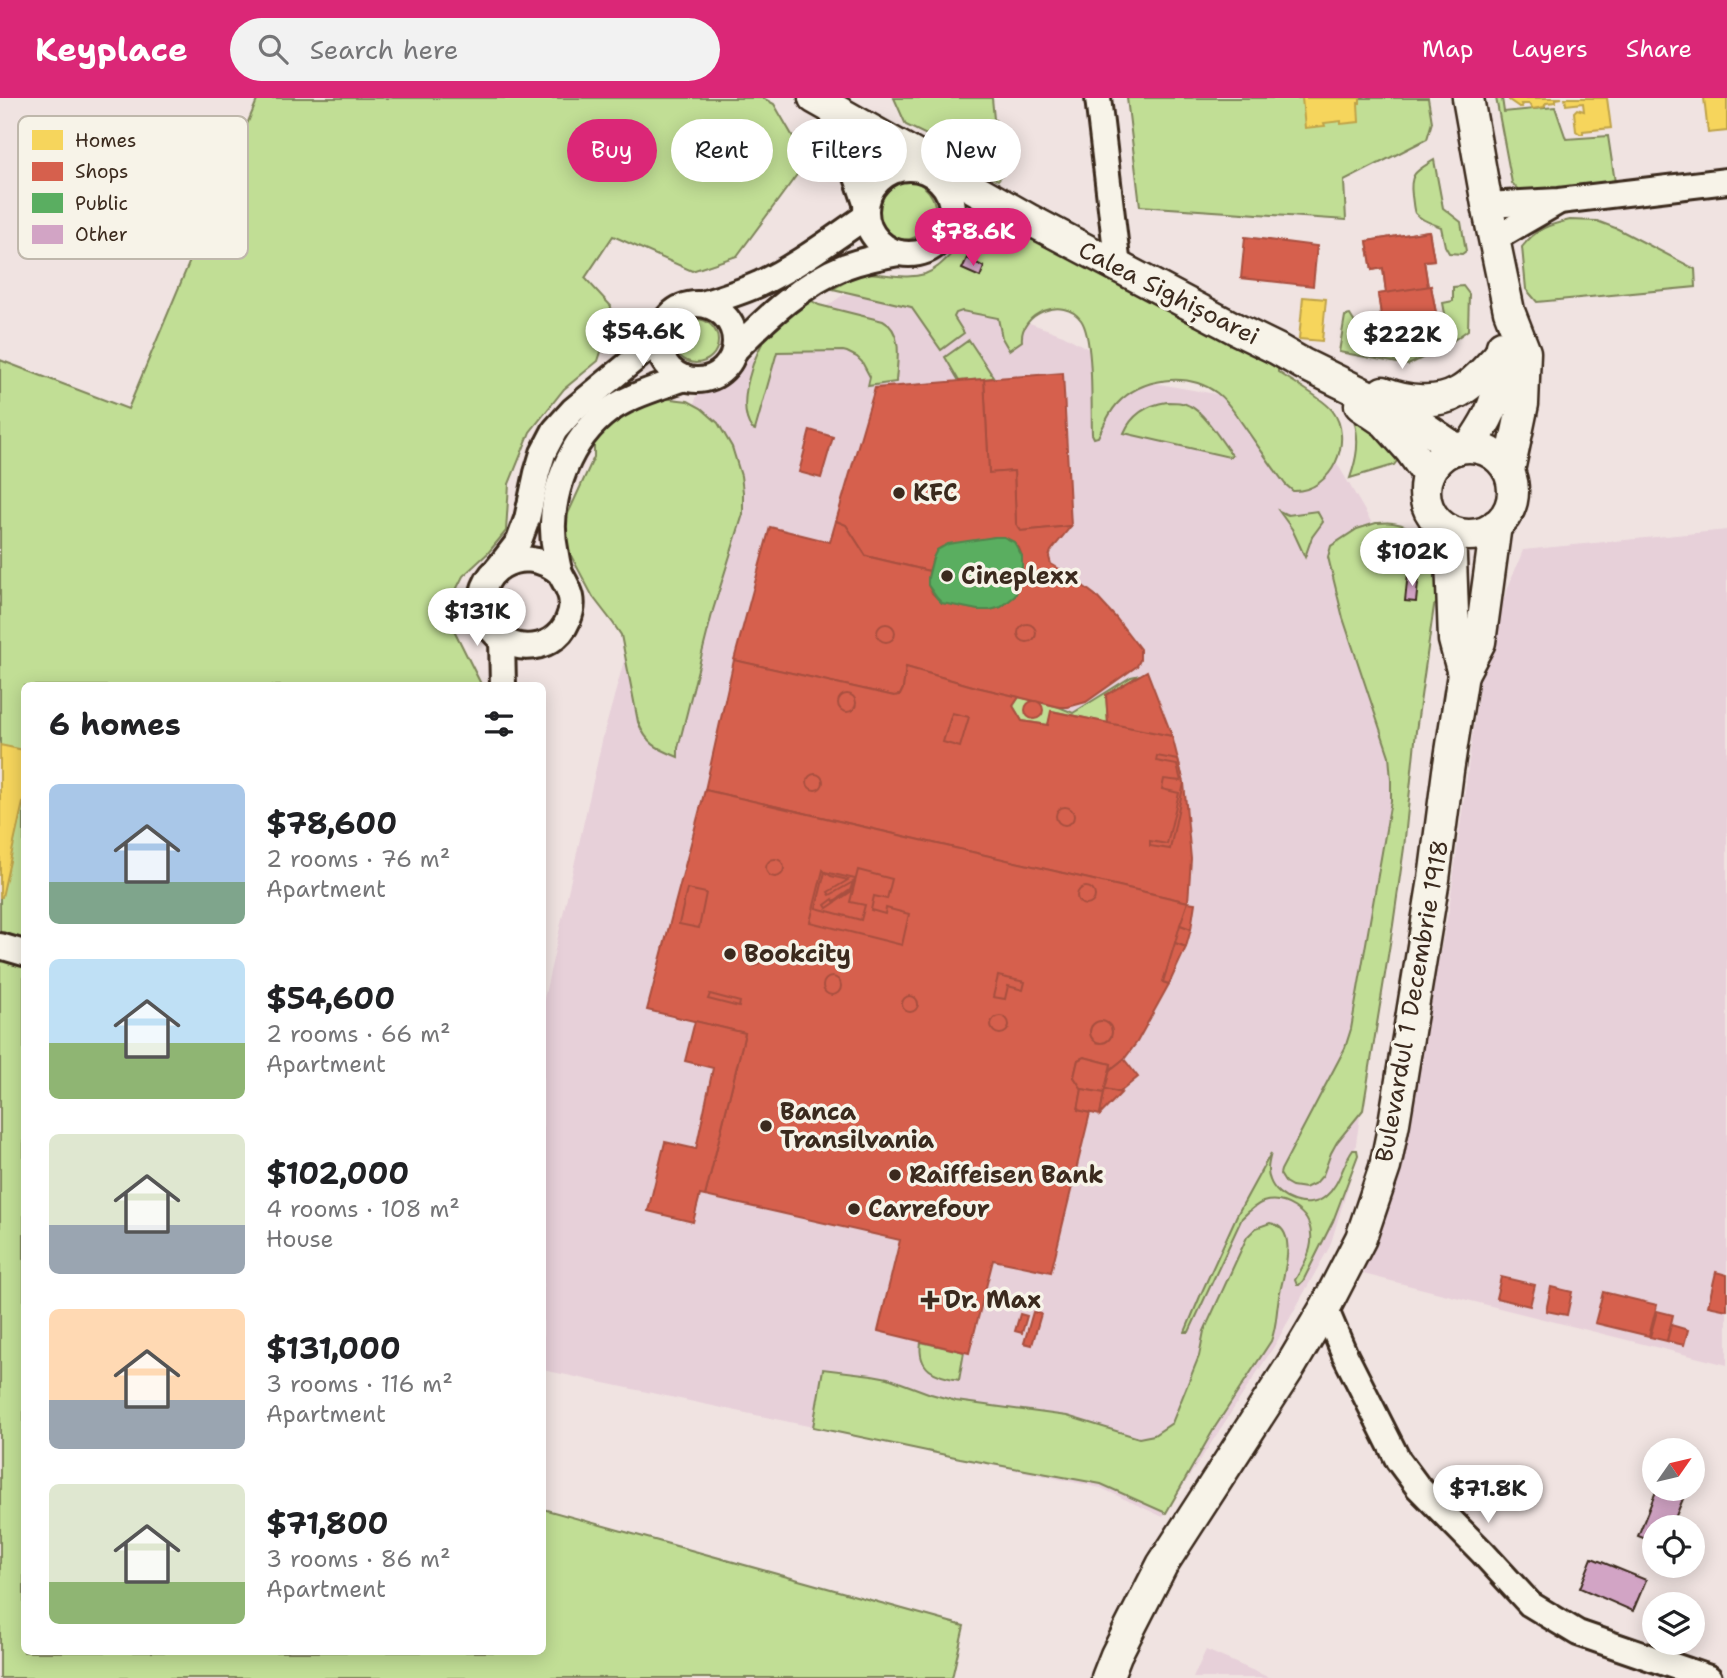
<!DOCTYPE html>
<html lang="en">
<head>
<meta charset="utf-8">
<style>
	body { margin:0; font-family:"Shantell Sans",sans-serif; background:#f2f2f2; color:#202124; height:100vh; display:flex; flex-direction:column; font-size:26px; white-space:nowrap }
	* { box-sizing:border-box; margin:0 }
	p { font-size:23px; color:#757577 }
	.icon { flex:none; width:38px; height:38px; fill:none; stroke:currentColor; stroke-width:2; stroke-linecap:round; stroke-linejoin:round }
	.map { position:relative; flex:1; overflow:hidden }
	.details { position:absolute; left:21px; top:584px; width:525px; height:973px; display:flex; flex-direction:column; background:#fff; border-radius:10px; box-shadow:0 4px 18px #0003 }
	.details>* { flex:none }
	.hud { position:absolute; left:567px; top:21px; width:665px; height:63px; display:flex; gap:14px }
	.needle { width:46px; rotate:56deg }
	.controls { position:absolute; left:1642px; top:1340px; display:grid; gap:14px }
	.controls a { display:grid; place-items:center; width:63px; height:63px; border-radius:50%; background:#fff; box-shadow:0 4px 18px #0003; font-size:35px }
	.price { position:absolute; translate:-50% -60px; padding:0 16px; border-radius:24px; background:#fff; color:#222; font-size:23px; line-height:46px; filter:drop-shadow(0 2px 4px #0008) }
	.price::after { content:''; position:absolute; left:50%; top:42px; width:21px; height:16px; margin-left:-10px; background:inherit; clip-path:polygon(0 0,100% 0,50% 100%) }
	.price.active { background:#db2777; color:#fff }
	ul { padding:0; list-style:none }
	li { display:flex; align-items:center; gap:21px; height:175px; padding:0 28px }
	li span { display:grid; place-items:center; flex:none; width:196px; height:140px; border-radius:10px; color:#555 }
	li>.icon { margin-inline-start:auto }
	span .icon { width:84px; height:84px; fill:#fffc; stroke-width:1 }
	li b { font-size:30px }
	h2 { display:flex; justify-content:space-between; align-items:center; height:84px; padding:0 28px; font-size:30px }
	.tag { padding:0 24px; border-radius:32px; background:#fff; box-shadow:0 4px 18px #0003; font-size:24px; line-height:63px }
	.tag.active { background:#db2777; color:#fff }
	header { display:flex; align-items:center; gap:42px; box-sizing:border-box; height:98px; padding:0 35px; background:#db2777; color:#fff }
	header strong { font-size:33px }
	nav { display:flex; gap:38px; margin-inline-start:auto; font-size:24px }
	.search { width:490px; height:63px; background:#f2f2f2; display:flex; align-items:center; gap:18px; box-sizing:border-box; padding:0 24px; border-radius:38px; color:#757577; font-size:26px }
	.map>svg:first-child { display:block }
</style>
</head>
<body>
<header>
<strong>Keyplace</strong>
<div class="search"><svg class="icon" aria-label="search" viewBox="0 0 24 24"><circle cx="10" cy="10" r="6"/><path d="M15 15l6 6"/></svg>Search here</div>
<nav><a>Map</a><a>Layers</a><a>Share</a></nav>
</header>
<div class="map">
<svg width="1727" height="1580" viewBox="0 0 1727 1580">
	<rect width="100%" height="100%" fill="#f0e3e1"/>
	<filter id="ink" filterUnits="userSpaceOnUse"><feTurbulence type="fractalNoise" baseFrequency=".0143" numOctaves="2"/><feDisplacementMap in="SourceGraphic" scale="14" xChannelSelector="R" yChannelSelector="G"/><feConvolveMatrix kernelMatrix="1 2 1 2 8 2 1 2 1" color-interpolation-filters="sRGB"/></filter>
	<g filter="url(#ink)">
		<g fill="#e7d0d9">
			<polygon points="946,195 1063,237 1148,284 1306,312 1387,451 1414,657 1351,1079 1330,1148 1275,1247 1163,1419 1101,1390 543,1272 543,905 603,639 697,297 843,197"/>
			<polygon points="1727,432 1727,1267 1363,1176 1389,1102 1449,811 1484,550 1523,452"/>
			<polygon points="1206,1552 1270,1580 1193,1580"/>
		</g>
		<g fill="#c1de95" stroke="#7e845a" stroke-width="2">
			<polygon points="258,0 763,0 774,6 807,63 737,158 692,173 613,138 585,180 611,208 608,233 598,263 564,291 530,334 509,386 506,433 488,455 463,478 452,500 452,528 482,588 24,588 24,1554 542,1554 543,1411 964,1528 952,1580 0,1580 0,262 128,311"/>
			<polygon points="894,0 992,0 994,21 1011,39 1009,68 998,82 970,68 931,39 906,27"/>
			<polygon points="1127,0 1428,0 1432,24 1427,41 1344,83 1346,122 1140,108"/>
			<polygon points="1496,0 1502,0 1504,14 1555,9 1566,41 1608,38 1615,84 1529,95 1520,94 1512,85"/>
			<path d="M1434,62L1443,110L1461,124L1466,153L1462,156L1449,155L1445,148L1441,129C1433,126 1420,122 1415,115C1413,111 1413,103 1412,98C1409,75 1416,73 1434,62Z"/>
			<path d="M909,82C930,86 943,109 930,128C917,146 889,147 880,125C872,105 890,84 909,82Z"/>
			<path d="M1570,122L1597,123L1618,131L1695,171L1696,189L1537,204L1526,191L1522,149C1537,130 1548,127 1570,122Z"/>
			<path d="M1004,131H1013L1024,136L1026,133L1278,269V274C1293,284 1321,299 1332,312C1355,342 1332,394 1293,393L1285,386C1271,367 1258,348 1244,328C1236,317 1228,303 1217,295C1187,273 1141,280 1117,306C1108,316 1104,327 1098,339L1094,340L1092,336C1091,311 1094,240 1081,222C1063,197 1019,216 1022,243L1009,252L1002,240L998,220L962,213L956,215L954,219L964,235L941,252L911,209L833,191L858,177L865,175C884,175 906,182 925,176C939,171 948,158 959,149C972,138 987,133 1004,131Z"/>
			<polygon points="1463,188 1469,196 1468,232 1443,250 1408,267 1339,254 1345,218 1350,217 1360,233 1370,235 1446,221 1443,205 1453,203 1453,189"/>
			<path d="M812,203L819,207L883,223C904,234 897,264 896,284L868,288L870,279L862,264L857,259L847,254L843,253L777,254L755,332L752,331C735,308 754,252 771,232C782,220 798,212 812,203Z"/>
			<circle cx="696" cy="243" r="22"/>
			<polygon points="969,242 994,280 959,283 945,259"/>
			<path d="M662,300L688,303L701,310L718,325L732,349L741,378L743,394V416L713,512L678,650V659C656,650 647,646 638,624L621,537L613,525L593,499L569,454L566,442V420L594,359V344L600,333L628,312Z"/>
			<path d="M1167,304C1176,304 1183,304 1190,308C1206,316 1221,343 1232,357L1229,359L1124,335C1132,316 1147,307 1167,304Z"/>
			<path d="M1357,321C1373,332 1388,344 1397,363L1394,367L1350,380C1357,360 1360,343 1354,322Z"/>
			<polygon points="1279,413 1288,417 1317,413 1323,424 1312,439 1305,459 1292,431"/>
			<path d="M1376,425C1382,425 1388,424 1393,425C1416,428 1435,448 1439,470C1441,480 1439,493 1438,504L1434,508L1416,633L1404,750L1393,827L1363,1012L1337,1044L1331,1055L1323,1077L1316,1085L1305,1090L1292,1088L1285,1084L1280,1076L1281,1072L1345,950L1351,931L1391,703V682L1389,658L1343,520L1328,459L1331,448L1357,431Z"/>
			<polygon points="1140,577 1106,597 1108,625 1052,613 1048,627 1022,623 1013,608 1019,599 1059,609 1073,615 1131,579"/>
			<path d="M1353,1052H1357L1358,1057L1333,1123L1303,1183L1299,1187H1297L1295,1182C1303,1169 1313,1152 1311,1136C1310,1114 1284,1098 1263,1104C1255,1107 1248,1114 1242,1120L1189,1234H1185L1201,1196L1237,1117L1271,1055C1269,1063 1266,1073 1270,1082C1277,1102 1308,1113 1325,1099C1340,1087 1342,1067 1353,1052Z"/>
			<path d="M1270,1125C1301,1130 1282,1180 1279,1199C1276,1214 1277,1228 1271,1243L1215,1329L1166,1415L1101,1386L960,1360L813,1329L823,1271L872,1277L888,1280L931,1296L956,1303L1067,1318L1139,1340L1154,1337L1172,1325L1199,1258L1204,1233L1247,1139L1256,1130Z"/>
			<path d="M921,1244L964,1254L959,1282C935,1278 917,1272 921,1244Z"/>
		</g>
		<g fill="#f6d55c" stroke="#bea249" stroke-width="2">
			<polygon points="1302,0 1360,0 1360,5 1358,5 1359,24 1341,26 1341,23 1324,25 1325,28 1305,30"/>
			<polygon points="1508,0 1562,0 1556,1 1556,4 1546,5 1544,9 1532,11 1529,6 1521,6 1522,9 1519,9 1509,2"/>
			<polygon points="1565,0 1607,0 1611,30 1583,33 1583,36 1580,36 1576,33 1574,14 1577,11 1584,13 1583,5 1566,7"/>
			<polygon points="1704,0 1727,0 1727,33 1708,35"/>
			<polygon points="1303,199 1326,201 1322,243 1299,241"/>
			<polygon points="0,647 24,652 24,700 2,799 0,799"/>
		</g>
		<g fill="#d6604d" stroke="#a8503f" stroke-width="2">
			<polygon points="1429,133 1434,162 1424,163 1428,189 1431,188 1436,215 1382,223 1378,196 1386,195 1383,170 1372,172 1367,143"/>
			<polygon points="1429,133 1434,162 1424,163 1428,189 1386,195 1383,170 1372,172 1367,143"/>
			<polygon points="1245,139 1317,148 1313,188 1241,180"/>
			<polygon points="1431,188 1436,215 1382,223 1378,196"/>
			<polygon points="1063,275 1071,428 1021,433 1016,426 1014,373 989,375 984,281"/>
			<polygon points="984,281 989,375 1014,373 1016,426 1021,433 1071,428 1051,453 1049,459 1051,466 1066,475 1062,486 1022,480 1022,458 1019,450 1014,444 1004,439 995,439 942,449 937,452 933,460 929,473 866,458 846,427 836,423 875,290"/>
			<polygon points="810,332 833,339 821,380 799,374"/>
			<polygon points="836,423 846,427 866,458 929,473 928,487 932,495 942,505 953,507 978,512 990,512 1001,509 1015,498 1022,480 1062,486 1066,475 1095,497 1116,520 1140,551 1140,562 1137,568 1086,604 1068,609 1060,609 976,589 906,569 903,591 900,597 894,598 734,562 770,429 830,444"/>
			<circle cx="1027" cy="535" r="9"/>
			<circle cx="886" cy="535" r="9"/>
			<polygon points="734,562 894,598 900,597 903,591 906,569 976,589 1019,599 1013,608 1022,623 1048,627 1051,613 1172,638 1184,685 1191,761 1188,804 705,692"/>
			<polygon points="1147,573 1172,638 1108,625 1106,597"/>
			<circle cx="847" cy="605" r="9"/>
			<circle cx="1034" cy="612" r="9"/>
			<polygon points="952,615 969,619 960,649 943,644"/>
			<polygon points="1157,658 1178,662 1184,685 1170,751 1150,748 1150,743 1167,746 1179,695 1162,691 1164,681 1181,683 1177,667 1156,663"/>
			<circle cx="815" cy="684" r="8"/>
			<polygon points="705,692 1188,804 1163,884 1169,886 1137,944 1125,960 1110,972 1111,966 1084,959 1078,962 1074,979 1082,991 1078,1012 1090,1015 1051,1174 993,1162 969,1255 878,1233 900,1142 705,1098 745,935 647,912"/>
			<circle cx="1065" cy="718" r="9"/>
			<circle cx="775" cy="770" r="9"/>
			<polygon points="823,772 825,774 816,810 861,822 865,807 850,804 858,772 892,781 887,801 874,798 871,812 885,816 886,810 909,816 902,847 810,824"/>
			<polygon points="825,774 855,781 852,793 827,810 825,807 833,801 834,803 850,792 853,784 830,797 828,794 848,782 831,778"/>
			<circle cx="1086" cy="798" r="9"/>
			<polygon points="687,791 706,795 699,830 679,826"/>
			<polygon points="1188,804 1195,805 1191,831 1180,827"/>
			<polygon points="1180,827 1191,831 1186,849 1175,845"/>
			<polygon points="1175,845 1186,849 1169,886 1163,884"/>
			<circle cx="753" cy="859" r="9"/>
			<polygon points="998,878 1025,884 1023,892 1008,888 1005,901 993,899"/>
			<circle cx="832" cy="888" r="9"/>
			<polygon points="710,896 740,904 739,909 708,901"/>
			<circle cx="910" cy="906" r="8"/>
			<circle cx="1000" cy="927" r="9"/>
			<polygon points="695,923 745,935 705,1098 700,1097 693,1124 648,1113 665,1044 696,1051 713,970 685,963"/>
			<circle cx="1101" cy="934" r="11"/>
			<polygon points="1084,959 1111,966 1104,995 1082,991 1074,979 1078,962"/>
			<polygon points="1124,961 1138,979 1120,994 1105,991 1110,972"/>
			<polygon points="1082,991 1104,995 1100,1017 1078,1012"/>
			<polygon points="1105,991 1121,995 1100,1017 1104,995"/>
			<polygon points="1716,1174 1727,1177 1727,1212 1708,1208"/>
			<polygon points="1501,1179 1535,1187 1530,1208 1496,1200"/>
			<polygon points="1551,1189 1572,1194 1567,1217 1546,1213"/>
			<polygon points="1603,1194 1657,1207 1649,1238 1595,1225"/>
			<polygon points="1657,1213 1673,1217 1667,1243 1650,1239"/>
			<polygon points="1033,1214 1041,1216 1032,1247 1024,1245"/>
			<polygon points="1020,1216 1027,1218 1022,1235 1015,1233"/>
			<polygon points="1671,1227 1688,1232 1684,1247 1667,1243"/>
		</g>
		<polygon fill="#5aae61" stroke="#51864d" stroke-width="2" points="995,439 1004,439 1014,444 1022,458 1022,480 1015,498 1001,509 990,512 978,512 953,507 942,505 937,500 928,487 928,480 933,460 937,452 948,446"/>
		<g fill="#d2a4c5" stroke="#3b2a1e" stroke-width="2">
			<polygon points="967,160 984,169 980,179 962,171"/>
			<polygon points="1408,475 1419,476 1416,504 1405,503"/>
			<polygon points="1657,1391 1675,1391 1685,1396 1671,1430 1654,1430 1654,1444 1638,1438"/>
			<polygon points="1592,1460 1646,1482 1633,1513 1580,1490"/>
		</g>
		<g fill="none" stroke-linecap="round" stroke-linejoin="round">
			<g stroke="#3b2a1e" stroke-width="30">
				<g id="minor">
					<polyline points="1098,0 1118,169"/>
					<polyline points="829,8 849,56 866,105"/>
					<circle cx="909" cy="113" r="43"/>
					<polyline points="1487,107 1559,103 1727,83"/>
					<polyline points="941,141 974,123 996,117 1026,122"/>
					<polyline points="1494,141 1556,105"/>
					<path d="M702,206C722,200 741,194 759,186C797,168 831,142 865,119"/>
					<circle cx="697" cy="244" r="38"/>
					<path d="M735,252C767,219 803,185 846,168C863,162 881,158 899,155"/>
					<polyline points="498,470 519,443 527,421 537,375 543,355 555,332 573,312 659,241"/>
					<path d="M560,475C522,442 469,474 485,520C499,557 553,559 568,522C576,503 570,493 561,477C558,471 557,463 556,457C545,408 565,349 603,317C626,298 658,290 685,280"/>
					<polyline points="502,542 503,588"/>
					<polyline points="0,848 24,855"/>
					<polyline points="1325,1210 1345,1257 1398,1362 1418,1389 1483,1455 1530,1506 1578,1535 1709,1580"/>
				</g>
			</g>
			<g stroke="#3b2a1e" stroke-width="35">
				<g id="major">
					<polyline points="814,0 1030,122 1236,231 1277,251 1303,266 1405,316 1456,351"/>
					<polyline points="1468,0 1487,107 1509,213 1525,254 1523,306 1509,373"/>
					<path d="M1383,294C1406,303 1437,307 1459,294C1475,285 1488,269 1500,256"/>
					<polyline points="1360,307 1385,324 1410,352 1428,377"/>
					<path d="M1470,348C1482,330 1493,314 1497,293C1500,278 1499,262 1502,248"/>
					<circle cx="1469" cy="393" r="44"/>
					<polyline points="1450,433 1454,542 1463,576"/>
					<polyline points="1107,1580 1116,1557 1162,1467 1290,1269 1325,1210 1361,1140 1385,1069 1394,1025 1434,781 1448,673 1463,576 1480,544 1496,427"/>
				</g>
			</g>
			<use href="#minor" stroke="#f7f3e8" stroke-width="24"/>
			<use href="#major" stroke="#f7f3e8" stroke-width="30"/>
		</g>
	</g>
	<g fill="#3b2a1e" stroke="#f7f3e8" stroke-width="2.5">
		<circle cx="899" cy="395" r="7"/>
		<circle cx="947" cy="478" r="7"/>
		<circle cx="730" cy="856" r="7"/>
		<circle cx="766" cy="1028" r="7"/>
		<circle cx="895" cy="1077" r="7"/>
		<circle cx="854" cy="1111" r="7"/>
		<path d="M926.5 1191.5h7v7h7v7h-7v7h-7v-7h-7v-7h7z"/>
	</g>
	<g text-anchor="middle" stroke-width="7" stroke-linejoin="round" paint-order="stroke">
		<g font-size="24" fill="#3b2a1e" stroke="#f7f3e8">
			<text transform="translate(1169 195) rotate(27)" y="8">Calea Sighișoarei</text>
			<text transform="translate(1412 903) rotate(-80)" y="8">Bulevardul 1 Decembrie 1918</text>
		</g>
		<g font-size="24" font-weight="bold" fill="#3b2a1e" stroke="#f7f3e8" text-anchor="start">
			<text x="913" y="403">KFC</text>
			<text x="961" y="486">Cineplexx</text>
			<text x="744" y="864">Bookcity</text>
			<text x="780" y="1022">Banca<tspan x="780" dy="28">Transilvania</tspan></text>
			<text x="909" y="1085">Raiffeisen Bank</text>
			<text x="868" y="1119">Carrefour</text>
			<text x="944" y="1210">Dr. Max</text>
		</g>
	</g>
	<rect x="18" y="18" width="230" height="143" rx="10" fill="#f7f3e8" stroke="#bfb7ab" stroke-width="2"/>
	<rect x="32" y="32" width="31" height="20" fill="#f6d55c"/>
	<rect x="32" y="64" width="31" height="19" fill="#d6604d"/>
	<rect x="32" y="95" width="31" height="20" fill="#5aae61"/>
	<rect x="32" y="127" width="31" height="19" fill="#d2a4c5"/>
	<g font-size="19" fill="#3b2a1e">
		<text x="75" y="49">Homes</text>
		<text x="75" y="80">Shops</text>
		<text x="75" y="112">Public</text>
		<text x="75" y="143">Other</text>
	</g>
</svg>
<div class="controls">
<a><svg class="needle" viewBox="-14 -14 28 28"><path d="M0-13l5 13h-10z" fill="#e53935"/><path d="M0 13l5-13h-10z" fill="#757577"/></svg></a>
<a><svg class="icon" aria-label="locate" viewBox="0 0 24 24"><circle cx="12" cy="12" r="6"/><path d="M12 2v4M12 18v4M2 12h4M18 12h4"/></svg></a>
<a><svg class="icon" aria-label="layers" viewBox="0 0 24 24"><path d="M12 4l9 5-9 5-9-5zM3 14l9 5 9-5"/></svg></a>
</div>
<b class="price active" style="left:973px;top:170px">$78.6K</b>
<b class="price" style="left:643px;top:270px">$54.6K</b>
<b class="price" style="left:1402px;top:273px">$222K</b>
<b class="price" style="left:1412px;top:490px">$102K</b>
<b class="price" style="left:477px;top:550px">$131K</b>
<b class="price" style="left:1488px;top:1427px">$71.8K</b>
<div class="hud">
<a class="tag active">Buy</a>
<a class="tag">Rent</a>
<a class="tag">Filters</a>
<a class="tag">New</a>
</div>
<section class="details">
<h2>6 homes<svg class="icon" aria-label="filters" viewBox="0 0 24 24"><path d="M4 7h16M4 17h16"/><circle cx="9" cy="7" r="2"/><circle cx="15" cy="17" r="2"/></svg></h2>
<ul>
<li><span style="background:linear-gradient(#a9c7e8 70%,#7fa58c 0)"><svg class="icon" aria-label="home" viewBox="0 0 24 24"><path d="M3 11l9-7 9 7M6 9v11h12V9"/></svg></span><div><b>$78,600</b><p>2 rooms · 76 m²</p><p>Apartment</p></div></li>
<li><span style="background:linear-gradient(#bfe0f5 60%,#8fb573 0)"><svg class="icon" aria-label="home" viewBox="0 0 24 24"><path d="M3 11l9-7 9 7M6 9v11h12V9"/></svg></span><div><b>$54,600</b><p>2 rooms · 66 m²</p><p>Apartment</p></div></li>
<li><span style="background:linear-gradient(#dfe7d0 65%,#9aa5b1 0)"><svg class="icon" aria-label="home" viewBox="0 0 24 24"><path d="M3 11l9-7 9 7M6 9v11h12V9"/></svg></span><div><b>$102,000</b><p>4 rooms · 108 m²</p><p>House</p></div></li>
<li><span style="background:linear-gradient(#ffd9b3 65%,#9aa5b1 0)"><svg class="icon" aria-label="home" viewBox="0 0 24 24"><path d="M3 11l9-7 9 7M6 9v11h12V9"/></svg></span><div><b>$131,000</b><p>3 rooms · 116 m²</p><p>Apartment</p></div></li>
<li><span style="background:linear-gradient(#dfe7d0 70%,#8fb573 0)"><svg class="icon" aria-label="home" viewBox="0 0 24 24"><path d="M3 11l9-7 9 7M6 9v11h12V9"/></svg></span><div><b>$71,800</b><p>3 rooms · 86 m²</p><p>Apartment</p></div></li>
</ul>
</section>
</div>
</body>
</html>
